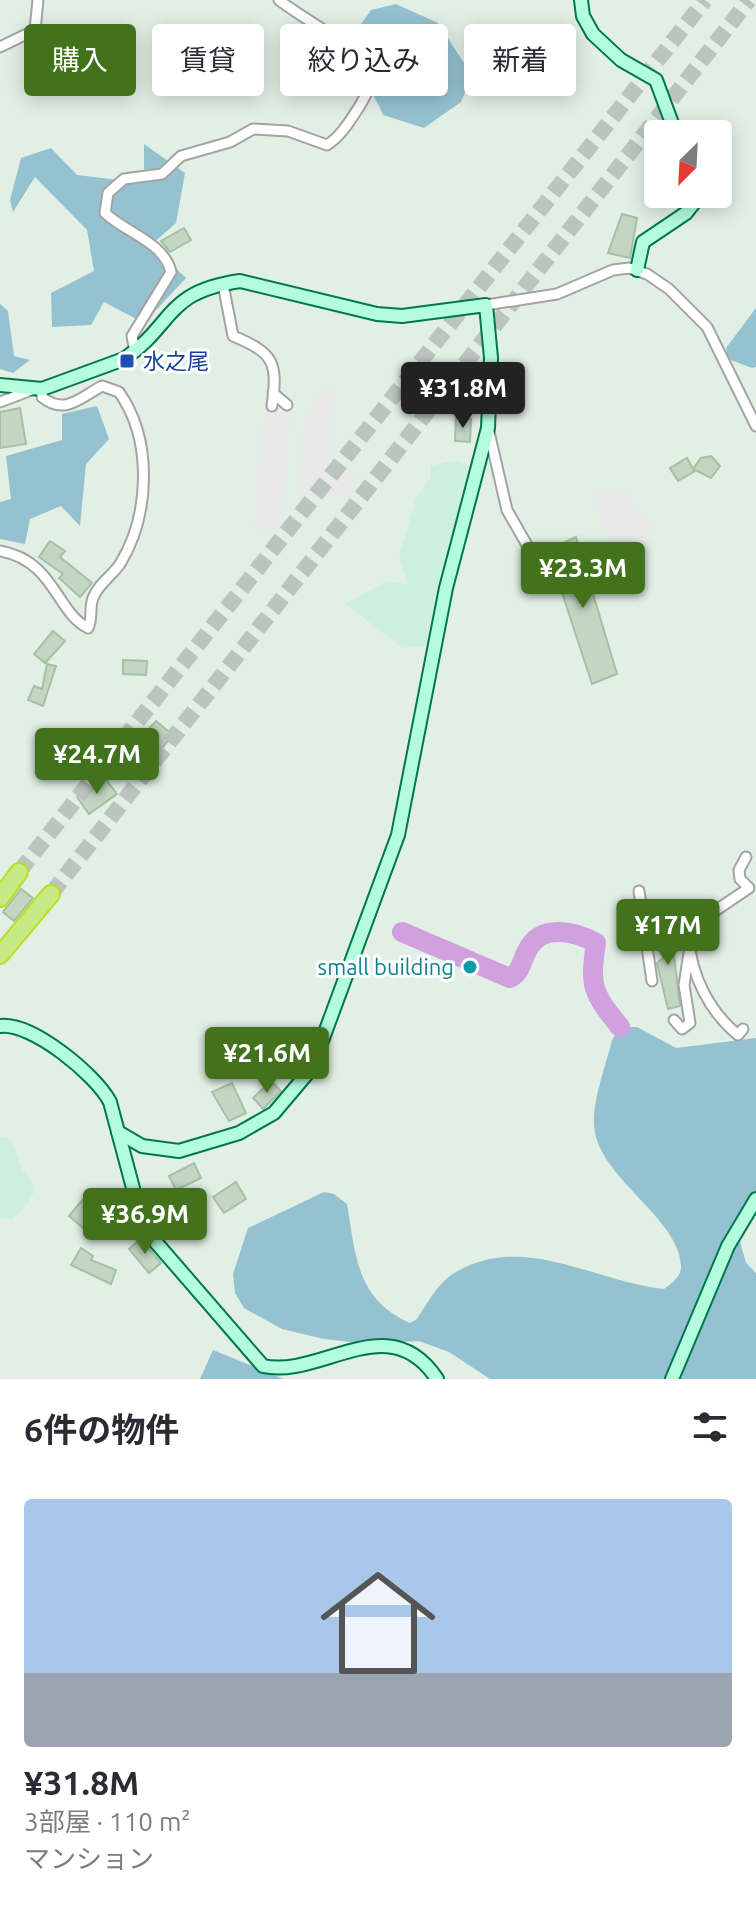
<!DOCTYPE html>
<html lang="ja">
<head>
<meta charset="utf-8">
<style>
	body { margin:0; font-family:Ubuntu,"Noto Sans JP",sans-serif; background:#f7f7f7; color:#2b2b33; height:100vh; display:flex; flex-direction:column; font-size:30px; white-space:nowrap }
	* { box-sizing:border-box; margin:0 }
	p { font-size:26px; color:#7c7c81 }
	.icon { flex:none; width:44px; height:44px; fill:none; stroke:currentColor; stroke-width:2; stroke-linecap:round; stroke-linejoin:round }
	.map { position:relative; height:1379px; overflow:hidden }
	.panel { display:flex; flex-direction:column; background:#fff; flex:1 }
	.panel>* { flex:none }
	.top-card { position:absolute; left:24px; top:24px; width:708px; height:72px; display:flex; gap:16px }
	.needle { width:52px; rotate:204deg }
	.tools { position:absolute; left:644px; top:120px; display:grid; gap:16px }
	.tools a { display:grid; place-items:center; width:88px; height:88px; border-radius:8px; background:#fff; box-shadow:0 4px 20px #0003; font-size:40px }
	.price { position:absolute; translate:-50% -68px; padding:0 18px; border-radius:8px; background:#42731c; color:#fff; font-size:26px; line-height:52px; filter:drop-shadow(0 2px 4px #0008) }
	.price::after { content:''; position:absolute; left:50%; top:48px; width:24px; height:18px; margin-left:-12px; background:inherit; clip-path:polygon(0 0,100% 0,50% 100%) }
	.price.on { background:#222; color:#fff }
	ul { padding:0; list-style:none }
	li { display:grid; align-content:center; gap:16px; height:424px; padding:0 24px }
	li span { display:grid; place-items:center; height:248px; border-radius:8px; color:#555 }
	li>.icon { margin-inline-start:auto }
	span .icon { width:144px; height:144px; fill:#fffc; stroke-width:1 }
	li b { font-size:34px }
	h2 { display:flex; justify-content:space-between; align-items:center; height:96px; padding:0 24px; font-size:34px }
	.pill { padding:0 28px; border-radius:8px; background:#fff; box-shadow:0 4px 20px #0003; font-size:28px; line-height:72px }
	.pill.on { background:#42731c; color:#fff }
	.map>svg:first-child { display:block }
</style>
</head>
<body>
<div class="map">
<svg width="756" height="1379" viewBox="0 0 756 1379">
	<rect width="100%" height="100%" fill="#e2efe5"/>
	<g fill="#ccefe1">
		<polygon points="457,460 474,468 433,645 403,648 345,604 387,581 408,585 399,556 416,498 430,479 431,466"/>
		<polygon points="0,1137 11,1139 23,1171 36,1188 27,1205 11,1220 0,1217"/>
	</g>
	<g fill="#95c2d0">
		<path d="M396,4L438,23L468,69V85L461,102L424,128L383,115C375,92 346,63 353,38C356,29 366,18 371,10Z"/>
		<polygon points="144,144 185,173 176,223 151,245 186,278 144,323 104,302 91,325 52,327 51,293 94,271 87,230 35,177 13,212 10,200 21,158 51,148 77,175 144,183"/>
		<polygon points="0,304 8,311 14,356 30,360 13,373 0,369"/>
		<polygon points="756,308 756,367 752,368 728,359 726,348"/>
		<polygon points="97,406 109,439 86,464 80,526 61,506 30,519 25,544 0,539 0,502 11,499 6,456 62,440 62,414"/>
		<path d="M620,1027H637L676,1048L756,1038V1193L743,1205L735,1224L746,1263L756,1273V1379H490L449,1352L419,1341L368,1344L324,1339L282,1329L244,1308L235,1293L233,1274L248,1228L324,1192L334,1194L347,1204C356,1256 356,1299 410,1323L417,1319C427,1304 439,1281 456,1272C524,1232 595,1282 664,1289C672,1283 682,1276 681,1265C679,1221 608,1182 596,1137C588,1109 606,1067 612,1040Z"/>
		<polygon points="213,1350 284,1379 200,1379"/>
	</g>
	<g fill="#e9e9e9">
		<polygon points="320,387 334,390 329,463 356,471 352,497 300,495 302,433"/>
		<polygon points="264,406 291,408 281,532 254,530"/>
		<polygon points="625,490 652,527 640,551 608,544 593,492"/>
	</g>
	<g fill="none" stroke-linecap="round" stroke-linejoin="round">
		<path stroke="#d0a0df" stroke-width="20" d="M402,932L510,978C521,972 521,962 527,951C540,923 575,931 596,943C589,988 593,993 620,1027"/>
	</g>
	<g fill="#c3d6c2" stroke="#a5c1a4" stroke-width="2">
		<polygon points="622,214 637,218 630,258 608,253"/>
		<polygon points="184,228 191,240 170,252 161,241"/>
		<polygon points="20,408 26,444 0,448 0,412"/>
		<polygon points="456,418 471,419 470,442 455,441"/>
		<polygon points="711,456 720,466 711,478 693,469 695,471 678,481 670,468 687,458 693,469 701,458"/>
		<polygon points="576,537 617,674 592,684 548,550"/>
		<polygon points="50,541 65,551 60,557 92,583 80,597 59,578 63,574 39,557"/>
		<polygon points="53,631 65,641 45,663 34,654"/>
		<polygon points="123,660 147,661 146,675 123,674"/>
		<polygon points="47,664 56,666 43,706 28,700 34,686 42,689"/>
		<polygon points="156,721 173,735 158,753 140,738"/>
		<polygon points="105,778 117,794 89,814 77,797"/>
		<polygon points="21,889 33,898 14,921 3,912"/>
		<polygon points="659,924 661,929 678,932 674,956 680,1006 668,1009 657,963 663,958 668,934 653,938 652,927"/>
		<polygon points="271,1081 281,1091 263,1109 253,1098"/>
		<polygon points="232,1083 246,1113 229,1121 212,1092"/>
		<polygon points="194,1163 201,1178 176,1190 169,1176"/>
		<polygon points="236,1182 246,1199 224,1213 213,1197"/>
		<polygon points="90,1191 109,1207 88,1232 69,1216"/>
		<polygon points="141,1239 161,1263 149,1273 129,1249"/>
		<polygon points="81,1248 93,1256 91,1260 116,1270 111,1284 71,1265"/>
	</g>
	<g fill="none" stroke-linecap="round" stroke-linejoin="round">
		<g stroke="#bbc5bd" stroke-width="16" stroke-dasharray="16 8" stroke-linecap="butt">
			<polyline points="19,872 705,0"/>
			<polyline points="51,894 749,0"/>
		</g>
		<g stroke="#a4a4a4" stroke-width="13">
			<g id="street">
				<polyline points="0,47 35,30 38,0"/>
				<path d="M223,284L233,336C274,353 278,362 272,406"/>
				<polyline points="486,305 557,294 613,270 629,268 647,274 669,289 707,327 756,426"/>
				<path d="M135,352L132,336L171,272C164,242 126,233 105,213L108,193L124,179L162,174L181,156L230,142L253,129L288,131L327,145C341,136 350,121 359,107C366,95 375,81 369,66C363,52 296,14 279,0"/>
				<polyline points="273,393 287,405"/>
				<polyline points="0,402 34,389"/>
				<polyline points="489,432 507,510 535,559"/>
				<path d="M0,551C55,561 56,612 88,628C93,619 89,608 93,598C98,584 112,576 120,564C150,515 153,440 119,392L102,386C81,397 65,416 42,397V389"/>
				<polyline points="639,891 652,981"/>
				<polyline points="674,1020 682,1029 690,1023 684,985 689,953"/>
				<path d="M743,1029L738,1035C710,1012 691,976 689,939L700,921L749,888L740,879L739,870L746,857"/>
			</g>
		</g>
		<g stroke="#00784d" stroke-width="16">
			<g id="secondary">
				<polyline points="581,0 583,16 593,34 621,60 656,80 676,134"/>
				<polyline points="637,270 643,242 686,213 701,194"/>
				<path d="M0,385L42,389L124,359C175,324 164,292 240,281L377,314L402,316L486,305L491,358L488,428L446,588L398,835L312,1068L274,1113L239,1133L179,1151L142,1146L118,1132"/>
				<path d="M0,1026C32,1022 96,1075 110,1102L137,1203L153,1239L263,1366C321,1379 389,1306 437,1379"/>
				<polyline points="672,1379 728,1246 756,1199"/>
			</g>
		</g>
		<g stroke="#bae01c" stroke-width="20">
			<g id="highway">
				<polyline points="0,898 19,872"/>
				<polyline points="0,955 51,894"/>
			</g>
		</g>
		<use href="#street" stroke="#fff" stroke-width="9"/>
		<use href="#secondary" stroke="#b3fcde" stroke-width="12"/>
		<use href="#highway" stroke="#c7ea86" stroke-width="16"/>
	</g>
	<rect fill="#1a4fb4" stroke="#fff" stroke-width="3" x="119" y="353" width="16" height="16" rx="4"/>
	<circle fill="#0f9aa8" stroke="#fff" stroke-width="3" cx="470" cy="967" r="8"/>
	<g text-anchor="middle" stroke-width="6" stroke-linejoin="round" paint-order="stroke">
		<g font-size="22" fill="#164399" stroke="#fff" text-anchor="start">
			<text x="143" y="369">水之尾</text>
		</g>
		<g font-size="22" fill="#0d838f" stroke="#fff" text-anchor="end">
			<text x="454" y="975">small building</text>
		</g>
	</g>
</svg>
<div class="tools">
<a><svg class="needle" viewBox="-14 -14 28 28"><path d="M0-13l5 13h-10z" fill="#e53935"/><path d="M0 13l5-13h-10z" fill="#7c7c81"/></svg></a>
</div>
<b class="price on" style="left:463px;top:430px">¥31.8M</b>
<b class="price" style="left:583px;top:610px">¥23.3M</b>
<b class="price" style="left:97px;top:796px">¥24.7M</b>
<b class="price" style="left:668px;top:967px">¥17M</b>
<b class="price" style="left:267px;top:1095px">¥21.6M</b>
<b class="price" style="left:145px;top:1256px">¥36.9M</b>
<div class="top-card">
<a class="pill on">購入</a>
<a class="pill">賃貸</a>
<a class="pill">絞り込み</a>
<a class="pill">新着</a>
</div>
</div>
<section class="panel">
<h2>6件の物件<svg class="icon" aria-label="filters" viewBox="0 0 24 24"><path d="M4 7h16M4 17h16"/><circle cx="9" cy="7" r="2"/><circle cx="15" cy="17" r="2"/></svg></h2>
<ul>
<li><span style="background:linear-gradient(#a9c7e8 70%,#9aa5b1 0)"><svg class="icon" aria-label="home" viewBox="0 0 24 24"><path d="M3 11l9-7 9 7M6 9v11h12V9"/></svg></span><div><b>¥31.8M</b><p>3部屋 · 110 m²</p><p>マンション</p></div></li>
</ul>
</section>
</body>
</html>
